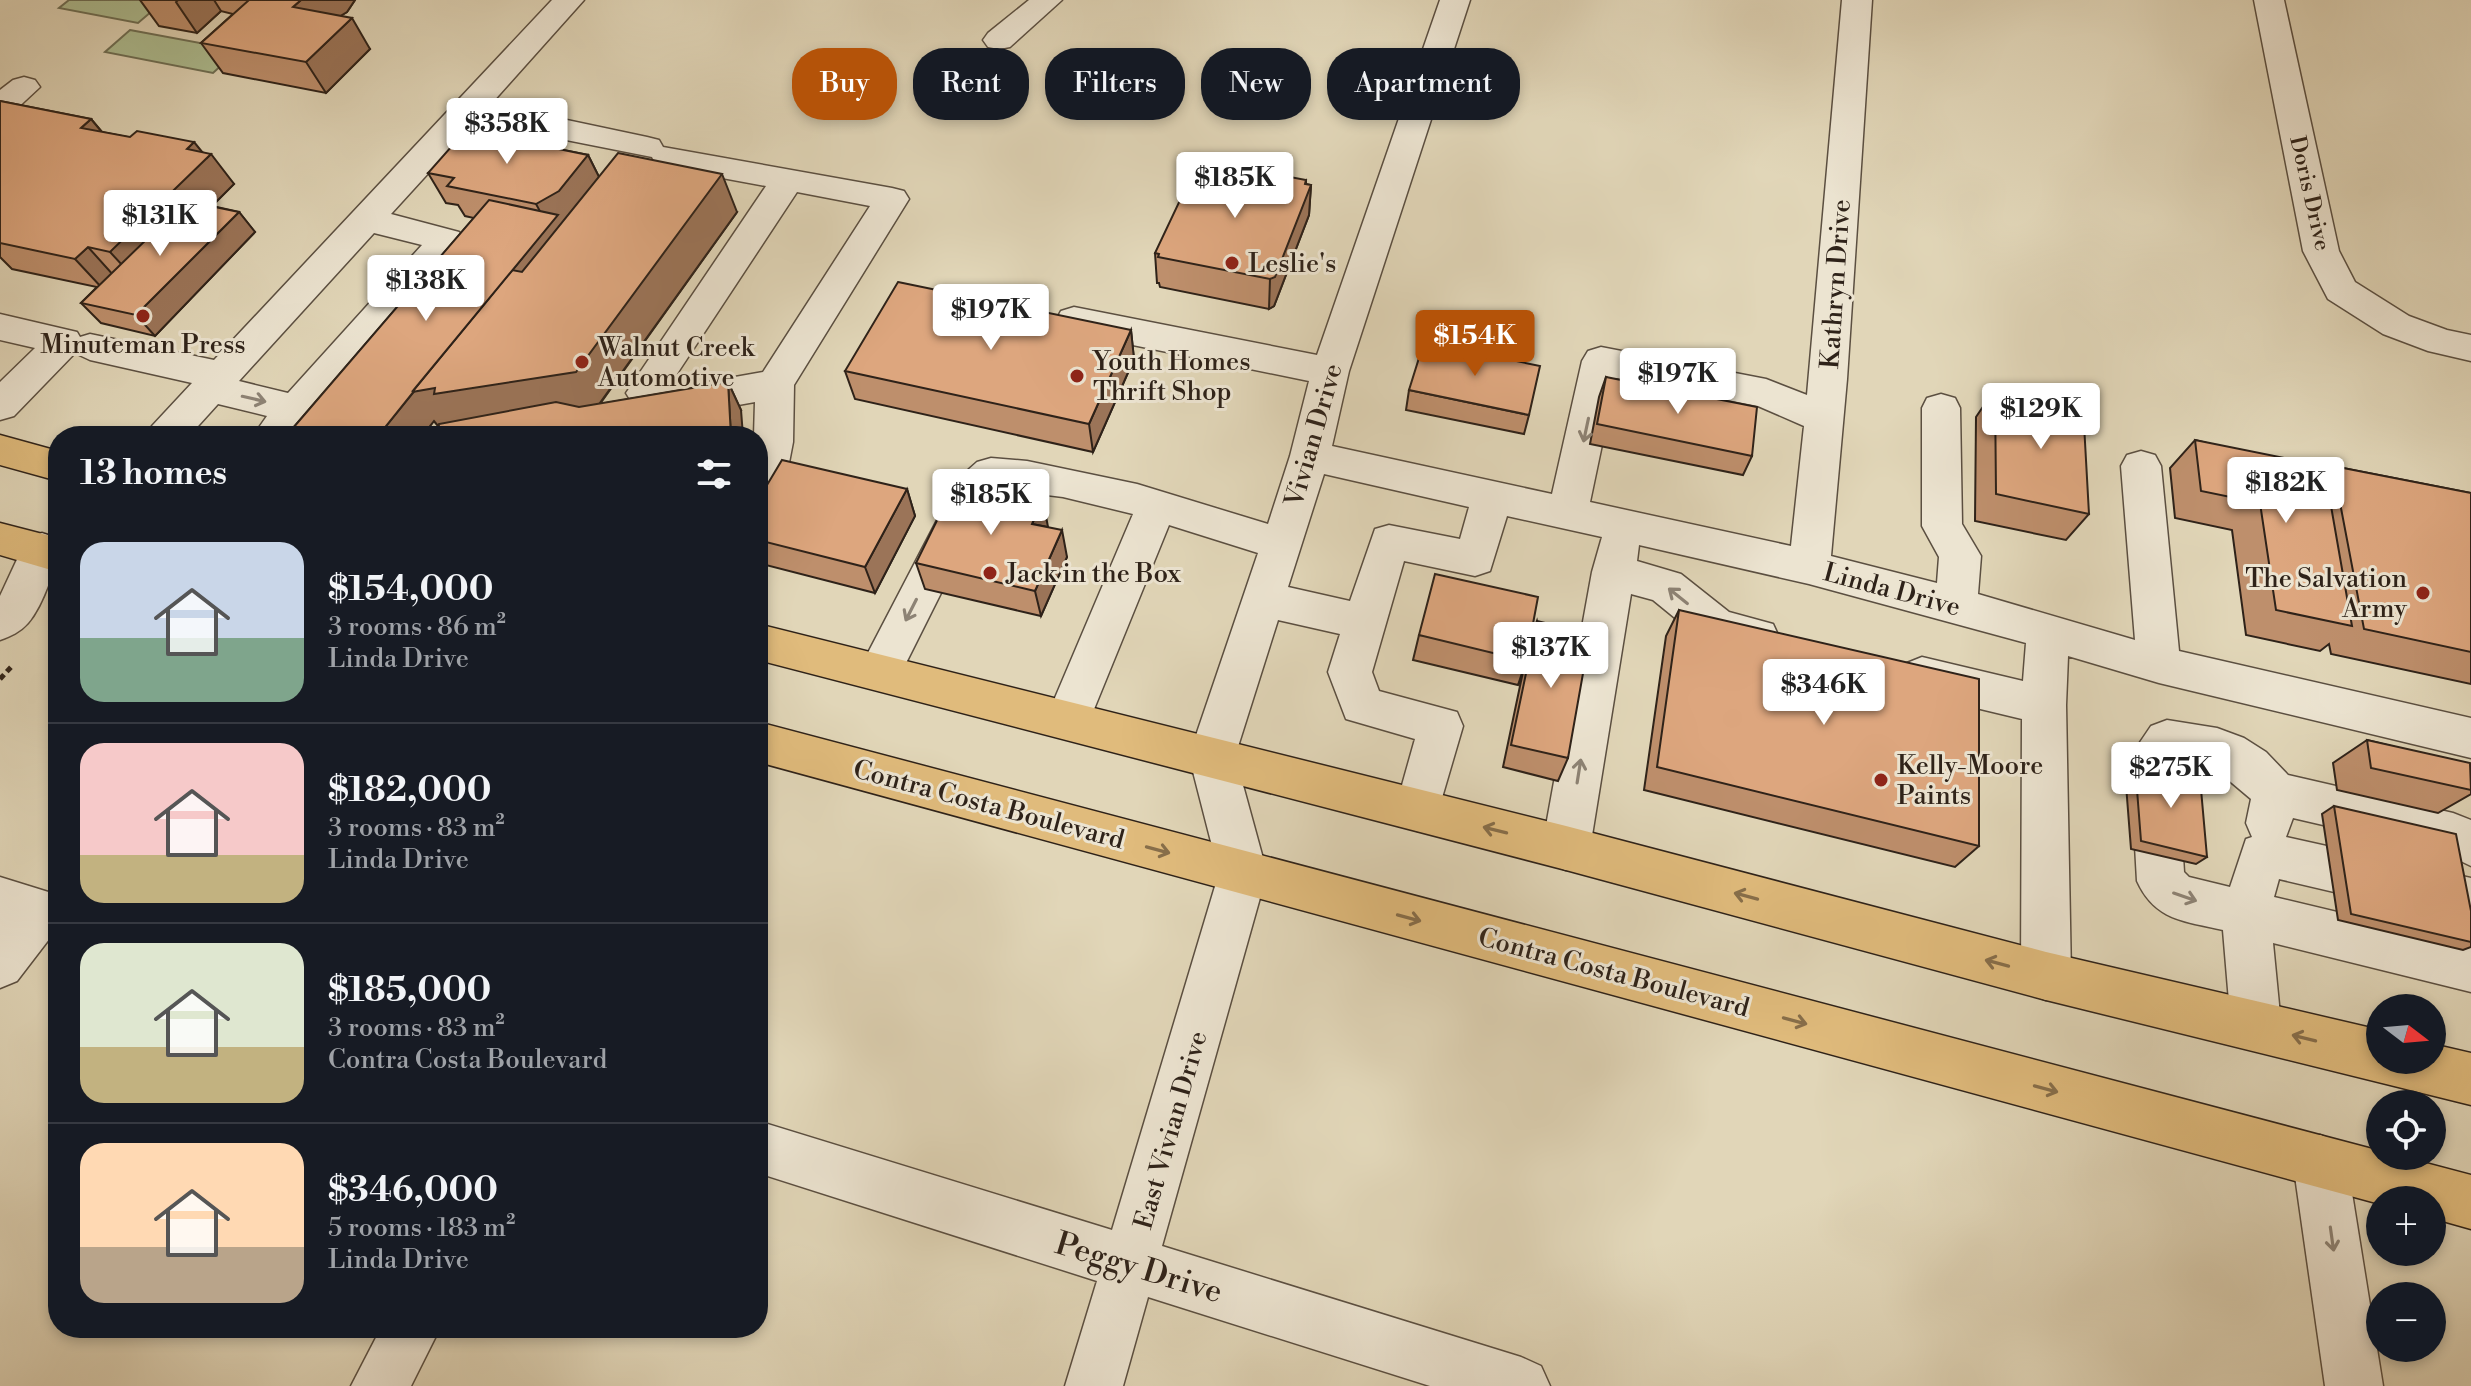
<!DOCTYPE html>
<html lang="en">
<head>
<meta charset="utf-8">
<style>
	body { margin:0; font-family:"Libre Bodoni",serif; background:#242831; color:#f1f3f6; height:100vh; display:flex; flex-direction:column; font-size:30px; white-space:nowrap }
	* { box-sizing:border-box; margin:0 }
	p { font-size:26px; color:#9ea1a6 }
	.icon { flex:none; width:44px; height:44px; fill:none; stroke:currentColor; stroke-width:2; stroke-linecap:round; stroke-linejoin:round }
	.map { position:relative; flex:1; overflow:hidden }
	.panel { position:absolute; left:48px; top:426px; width:720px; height:912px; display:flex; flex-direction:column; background:#171b24; border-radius:32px; box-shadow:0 4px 12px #0003 }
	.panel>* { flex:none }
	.top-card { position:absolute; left:792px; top:48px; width:760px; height:72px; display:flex; gap:16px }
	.needle { width:52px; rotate:106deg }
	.buttons { position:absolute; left:2366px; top:994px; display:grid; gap:16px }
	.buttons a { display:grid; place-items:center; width:80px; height:80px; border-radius:50%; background:#171b24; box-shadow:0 4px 12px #0003; font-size:40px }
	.price { position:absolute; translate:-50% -68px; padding:0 18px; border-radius:8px; background:#fff; color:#222; font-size:26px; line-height:52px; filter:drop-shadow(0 2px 4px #0008) }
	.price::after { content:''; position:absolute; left:50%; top:48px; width:24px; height:18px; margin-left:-12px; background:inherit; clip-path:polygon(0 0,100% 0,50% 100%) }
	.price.active { background:#b45309; color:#fff }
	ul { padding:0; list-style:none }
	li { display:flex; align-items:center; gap:24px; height:200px; padding:0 32px }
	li+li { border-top:2px solid #363941 }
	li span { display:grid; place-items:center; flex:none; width:224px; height:160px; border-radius:24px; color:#555 }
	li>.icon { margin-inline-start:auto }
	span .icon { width:96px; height:96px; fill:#fffc; stroke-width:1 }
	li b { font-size:34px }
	h2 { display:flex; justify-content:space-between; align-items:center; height:96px; padding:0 32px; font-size:34px }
	.tag { padding:0 28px; border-radius:32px; background:#171b24; box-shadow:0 4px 12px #0003; font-size:28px; line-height:72px }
	.tag.active { background:#b45309; color:#fff }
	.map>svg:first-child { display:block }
</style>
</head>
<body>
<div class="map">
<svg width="2471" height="1386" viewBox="0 0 2471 1386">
	<rect width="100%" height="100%" fill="#e1d6b8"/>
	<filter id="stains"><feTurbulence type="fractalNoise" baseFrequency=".0025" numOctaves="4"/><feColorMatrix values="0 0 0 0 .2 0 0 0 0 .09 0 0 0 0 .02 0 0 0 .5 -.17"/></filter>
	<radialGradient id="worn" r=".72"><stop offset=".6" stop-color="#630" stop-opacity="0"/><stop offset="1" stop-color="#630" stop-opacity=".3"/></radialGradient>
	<g fill="#aebf93" stroke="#6e7056" stroke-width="2">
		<polygon points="69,0 165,0 138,23 59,8"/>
		<polygon points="130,30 238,50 213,73 105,52"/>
	</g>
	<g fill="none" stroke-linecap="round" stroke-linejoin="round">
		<g stroke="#5b4f41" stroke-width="3">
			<g id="minor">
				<path d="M552,0H584L491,104L647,137L659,140L663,147L892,188L904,191L909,199L794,385L793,442L788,468L772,499L758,504V436H754L755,402L660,419C644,414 634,407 626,393L766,186L668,168L656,165L652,157L475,122L391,214L459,232L465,240L295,436H253L267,416L218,404L189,436H147L152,426L192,383L90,360L75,353L14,416L0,420V382L35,348L0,340V314L77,332L80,337L90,334L214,360ZM797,192L870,206L763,372L667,389ZM374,233L422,245L288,393L239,381Z"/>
				<polygon points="1029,0 1062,0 1010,47 999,49 988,47 983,40 988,33"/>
				<path d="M1440,0H1470L1349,371L1332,446L1552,494L1582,361L1588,351L1601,347L1766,379L1807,395L1842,0H1872L1847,379L1831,556L1937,583L1939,557L1922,526V408L1927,398L1941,394L1955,398L1960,408L1962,524L1981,556L1978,594L2135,640L2121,466L2127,455L2141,451L2155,455L2161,466L2179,651L2471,718V758L2159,683L2068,656L2066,705L2071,976L2064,993L2046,1000L2028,993L2021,976L2022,719L1922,695L1907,689L1900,676L1907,663L1922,657L2023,681L2026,643L1809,584L1639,545L1637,561L1681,574L1729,612L1773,624L1779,637L1773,650L1758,655L1702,640L1653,600L1631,594L1590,848L1583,863L1566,870L1549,863L1542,848L1592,572L1602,537L1507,516L1490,571L1475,576L1404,561L1372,672L1379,691L1457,712L1463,726L1434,825L1418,831L1402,825L1395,810L1415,739L1346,719L1328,672L1340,634L1278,620L1235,756L1267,873L1162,1246L1521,1357L1541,1366L1550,1386H1430L1148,1297L1123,1386H1065L1097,1281L758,1173V1121L1112,1230L1219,873L1189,756L1258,553L1169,525L1090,719L1084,733L1068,738L1052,733L1046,719L1133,514L1063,497L999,489L988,499L895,685L880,691L865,685L858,672L959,478L977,462L991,458L1027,461L1137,484L1268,524L1290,456L1309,381L1074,333L1061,329L1056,320L1061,311L1074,307L1317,355ZM1616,378L1758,406L1804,426L1791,546L1590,502ZM1324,474L1469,507L1460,539L1389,525L1375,529L1350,601L1288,587Z"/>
				<polygon points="2254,0 2284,0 2339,251 2355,282 2409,316 2447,330 2471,335 2471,361 2428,351 2383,334 2328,299 2303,251"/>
				<polygon points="24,77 35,80 40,87 11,114 0,117 0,90 13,80"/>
				<path d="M42,533L57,538C61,559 42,607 28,623C20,632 11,636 0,640V596L27,538Z"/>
				<path d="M2167,720L2217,728L2244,738L2266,752L2288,775L2453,813L2471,820V866L2444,853L2293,818L2286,837L2471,878V924L2279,879L2274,897L2471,944V992L2273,943L2281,1025L2274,1043L2256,1050L2238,1043L2231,1025L2223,930C2185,921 2155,921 2137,881L2130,757L2151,726ZM2177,761L2213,767L2251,799L2246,823L2252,837L2246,839L2230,887L2189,877L2184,872Z"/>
				<polygon points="0,877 58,895 58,941 50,938 17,981 0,988"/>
				<polygon points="2320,1135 2339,1143 2347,1162 2383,1386 2325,1386 2293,1162 2301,1143"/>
				<polygon points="381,1328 440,1328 411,1386 351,1386"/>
			</g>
		</g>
		<g stroke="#2e2219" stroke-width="3">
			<g id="major">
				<polygon points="0,435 58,451 58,481 0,465"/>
				<polygon points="0,523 58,538 58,572 0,555"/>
				<polygon points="758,624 1566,826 2046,952 2380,1030 2380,1060 2432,1060 2432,1044 2471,1053 2471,1105 2046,1000 1566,870 758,660"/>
				<polygon points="758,722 2380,1151 2380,1156 2399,1156 2471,1175 2471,1229 2432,1218 2432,1200 2380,1200 2380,1204 758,762"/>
			</g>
		</g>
		<polyline stroke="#2e2219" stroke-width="5" stroke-dasharray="6 4" stroke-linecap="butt" points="0,679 13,665"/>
		<use href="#minor" fill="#ece4d1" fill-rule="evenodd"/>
		<use href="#major" fill="#e0bb7c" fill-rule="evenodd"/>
	</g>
	<g fill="#be8f6c" stroke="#2e2219" stroke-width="2">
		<polygon points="140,0 355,0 347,12 340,16 370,49 326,93 223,73 201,43 233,14 221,11 197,33 159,26"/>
		<polygon points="0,101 91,119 102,132 202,152 234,184 212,206 239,212 255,232 155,336 101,323 81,303 97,287 12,269 0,257"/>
		<polygon points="512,131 517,141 588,155 599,177 737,212 600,404 728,382 741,410 439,427 434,421 422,436 299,436 293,428 474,218 465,216 458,205 446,203 428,173"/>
		<polygon points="1306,180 1306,184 1311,185 1309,215 1274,306 1269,309 1160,287 1159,283 1157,283 1155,253"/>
		<polygon points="1131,330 1134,359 1093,452 855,399 845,371"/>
		<polygon points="1606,377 1752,456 1743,475 1590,444 1599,397"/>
		<polygon points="1995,389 2089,514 2066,540 1975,521 1976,417"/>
		<polygon points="1409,390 1529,415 1524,434 1406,410"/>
		<polygon points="2195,440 2325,473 2333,466 2471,493 2471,684 2331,654 2329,644 2320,651 2246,635 2232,530 2175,518 2170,468"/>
		<polygon points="907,489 915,516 875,593 758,563 758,500"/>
		<polygon points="1048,527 1067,557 1041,616 925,589 916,563"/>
		<polygon points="1679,610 1979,846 1955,867 1644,790 1666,636"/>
		<polygon points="1537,621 1568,758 1558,781 1503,767 1524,667 1518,685 1413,660 1419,635 1530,642"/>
		<polygon points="2367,740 2471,766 2471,794 2438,813 2337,790 2333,763"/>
		<polygon points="2135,764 2207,857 2196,864 2131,849 2125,772"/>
		<polygon points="2334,806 2471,911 2471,947 2463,950 2338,920 2322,814"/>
	</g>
	<g fill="#9b7458" stroke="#2e2219" stroke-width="2">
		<polygon points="178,0 214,0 221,11 197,33 176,2"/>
		<polygon points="301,0 355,0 347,12 327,24 293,7"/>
		<polygon points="352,18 370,49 326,93 306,62"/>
		<polygon points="91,119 116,149 81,128"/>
		<polygon points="512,131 528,161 505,138"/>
		<polygon points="194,142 207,158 211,154 234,184 137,281 110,252 187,149"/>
		<polygon points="588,155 603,185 722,174 737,212 597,407 439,427 434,421 422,436 378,436 548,226 536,204"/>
		<polygon points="1306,180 1305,198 1311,185 1309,215 1274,306 1269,309 1270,279"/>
		<polygon points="239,212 255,232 155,336 136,315"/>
		<polygon points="88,247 115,277 103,289 75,259"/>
		<polygon points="1131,330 1134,359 1093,452 1089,424"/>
		<polygon points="728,382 741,410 743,436 731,436"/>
		<polygon points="907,489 915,516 875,593 865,567"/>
		<polygon points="1043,500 1048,527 1032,524"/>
		<polygon points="1062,530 1067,557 1041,616 1035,591"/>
	</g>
	<g fill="#dda67e" stroke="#2e2219" stroke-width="2">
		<polygon points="249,0 301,0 293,7 352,18 306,62 201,43"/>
		<polygon points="0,101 91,119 81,128 130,137 137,131 194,142 187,149 211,154 110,252 88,247 75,259 0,243"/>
		<polygon points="487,126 512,131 505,138 588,155 559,191 536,204 447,186 454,178 428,173 466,130 480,133"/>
		<polygon points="618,153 722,174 576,372 434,394 435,388 412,392 512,270 522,272"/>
		<polygon points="1199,160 1306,180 1305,184 1311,185 1275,277 1270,279 1158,257 1159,254 1155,253"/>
		<polygon points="489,200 558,215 412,392 414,391 378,436 324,436 293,428"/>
		<polygon points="186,201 239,212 136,315 81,303"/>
		<polygon points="898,282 1131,330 1089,424 845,371"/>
		<polygon points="1424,342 1540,366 1529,415 1409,390"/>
		<polygon points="1606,377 1757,407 1752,456 1597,424"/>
		<polygon points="728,382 731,436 438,436 439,424 556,402 579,407"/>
		<polygon points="1995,389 2083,406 2089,514 1996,494"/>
		<polygon points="2195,440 2324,466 2352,626 2276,610 2260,503 2201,491"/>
		<polygon points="782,460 907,489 865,567 758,540 758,500"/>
		<polygon points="2333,466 2471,493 2471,652 2364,629"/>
		<polygon points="957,480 1043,500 1032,524 1062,530 1035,591 916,563"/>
		<polygon points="1435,574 1538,597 1526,661 1419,635"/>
		<polygon points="1679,610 1979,679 1979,846 1657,767"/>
		<polygon points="1537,621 1590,634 1568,758 1511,745"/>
		<polygon points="2367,740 2470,763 2471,790 2371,768"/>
		<polygon points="2135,764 2200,778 2207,857 2141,841"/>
		<polygon points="2334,806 2456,834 2471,911 2471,942 2351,914"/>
	</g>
	<defs><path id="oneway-shaft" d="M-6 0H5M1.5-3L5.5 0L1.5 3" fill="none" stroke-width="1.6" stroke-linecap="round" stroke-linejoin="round" transform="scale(2)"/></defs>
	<g stroke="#8d8375">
		<use href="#oneway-shaft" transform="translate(254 399) rotate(13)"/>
		<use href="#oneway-shaft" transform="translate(1586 430) rotate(102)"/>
		<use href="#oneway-shaft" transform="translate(1678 596) rotate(-141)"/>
		<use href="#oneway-shaft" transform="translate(911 610) rotate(117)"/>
		<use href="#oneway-shaft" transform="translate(1579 771) rotate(-81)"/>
		<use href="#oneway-shaft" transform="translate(2185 897) rotate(19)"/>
		<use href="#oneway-shaft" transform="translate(2332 1239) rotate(82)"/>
	</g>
	<g stroke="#876e4a">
		<use href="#oneway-shaft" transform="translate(1495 830) rotate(-166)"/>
		<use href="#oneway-shaft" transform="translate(1158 850) rotate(15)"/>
		<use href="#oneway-shaft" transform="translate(1746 896) rotate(-165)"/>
		<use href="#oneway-shaft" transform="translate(1409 918) rotate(15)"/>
		<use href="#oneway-shaft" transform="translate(1997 963) rotate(-165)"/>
		<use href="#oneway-shaft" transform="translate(1795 1021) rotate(15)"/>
		<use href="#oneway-shaft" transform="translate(2304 1038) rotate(-166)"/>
		<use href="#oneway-shaft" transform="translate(2046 1089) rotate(15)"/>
	</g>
	<g fill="#8f2418" stroke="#ece4d1" stroke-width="3">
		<circle cx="1232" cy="263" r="8"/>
		<circle cx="143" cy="316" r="8"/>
		<circle cx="582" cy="362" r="8"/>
		<circle cx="1077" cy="376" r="8"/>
		<circle cx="990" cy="573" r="8"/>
		<circle cx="2423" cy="593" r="8"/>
		<circle cx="1881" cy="780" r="8"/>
	</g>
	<g text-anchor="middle" stroke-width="6" stroke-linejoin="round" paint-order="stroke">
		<g font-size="22" fill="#2e2219" stroke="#ece4d1">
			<text transform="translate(2311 193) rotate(77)" y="8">Doris Drive</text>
		</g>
		<g font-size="26" fill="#2e2219" stroke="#ece4d1" text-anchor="start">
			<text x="1248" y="272">Leslie's</text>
			<text x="143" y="353" text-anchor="middle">Minuteman Press</text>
			<text x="598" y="356">Walnut Creek<tspan x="598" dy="30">Automotive</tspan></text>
			<text x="1093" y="370">Youth Homes<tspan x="1093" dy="30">Thrift Shop</tspan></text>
			<text x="1006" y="582">Jack in the Box</text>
			<text x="2407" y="587" text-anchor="end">The Salvation<tspan x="2407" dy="30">Army</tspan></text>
			<text x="1897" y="774">Kelly-Moore<tspan x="1897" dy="30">Paints</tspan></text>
		</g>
		<g font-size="26" fill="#2e2219" stroke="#ece4d1">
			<text transform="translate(1835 284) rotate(-86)" y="9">Kathryn Drive</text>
			<text transform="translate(1313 435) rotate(-74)" y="9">Vivian Drive</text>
			<text transform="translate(1892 589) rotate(15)" y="9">Linda Drive</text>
			<text transform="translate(989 804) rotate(15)" y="9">Contra Costa Boulevard</text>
			<text transform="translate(1614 972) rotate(15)" y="9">Contra Costa Boulevard</text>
			<text transform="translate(1170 1130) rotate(-74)" y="9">East Vivian Drive</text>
		</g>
		<g font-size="32" fill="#2e2219" stroke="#ece4d1">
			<text transform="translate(1139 1267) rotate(17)" y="11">Peggy Drive</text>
		</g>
	</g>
	<rect width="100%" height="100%" filter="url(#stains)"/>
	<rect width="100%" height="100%" fill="url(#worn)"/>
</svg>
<div class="buttons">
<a><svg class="needle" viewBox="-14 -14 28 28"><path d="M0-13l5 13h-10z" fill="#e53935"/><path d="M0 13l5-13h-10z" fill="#9ea1a6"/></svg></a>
<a><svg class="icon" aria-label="locate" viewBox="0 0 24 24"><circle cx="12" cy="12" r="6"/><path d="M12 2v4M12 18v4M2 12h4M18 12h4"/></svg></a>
<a>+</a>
<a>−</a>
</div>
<b class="price" style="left:507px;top:166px">$358K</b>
<b class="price" style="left:1235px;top:220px">$185K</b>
<b class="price" style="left:160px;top:258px">$131K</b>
<b class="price" style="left:426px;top:323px">$138K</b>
<b class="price" style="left:991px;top:352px">$197K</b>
<b class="price active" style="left:1475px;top:378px">$154K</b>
<b class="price" style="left:1678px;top:416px">$197K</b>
<b class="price" style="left:2041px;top:451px">$129K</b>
<b class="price" style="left:2286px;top:525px">$182K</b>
<b class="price" style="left:991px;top:537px">$185K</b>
<b class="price" style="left:1551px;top:690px">$137K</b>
<b class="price" style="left:1824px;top:727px">$346K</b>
<b class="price" style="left:2171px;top:810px">$275K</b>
<div class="top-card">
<a class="tag active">Buy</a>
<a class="tag">Rent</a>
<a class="tag">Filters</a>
<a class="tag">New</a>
<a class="tag">Apartment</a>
</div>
<section class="panel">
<h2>13 homes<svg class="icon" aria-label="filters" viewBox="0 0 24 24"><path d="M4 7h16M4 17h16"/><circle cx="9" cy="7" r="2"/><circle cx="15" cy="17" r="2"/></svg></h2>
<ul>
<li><span style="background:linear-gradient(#c9d6e8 60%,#7fa58c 0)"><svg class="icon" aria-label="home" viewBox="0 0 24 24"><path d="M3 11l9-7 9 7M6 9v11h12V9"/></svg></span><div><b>$154,000</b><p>3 rooms · 86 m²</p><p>Linda Drive</p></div></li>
<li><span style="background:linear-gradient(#f6c9c9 70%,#c2b280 0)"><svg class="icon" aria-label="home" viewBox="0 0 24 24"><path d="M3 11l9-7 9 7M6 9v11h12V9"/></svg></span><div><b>$182,000</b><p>3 rooms · 83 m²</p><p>Linda Drive</p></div></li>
<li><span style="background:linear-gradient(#dfe7d0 65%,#c2b280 0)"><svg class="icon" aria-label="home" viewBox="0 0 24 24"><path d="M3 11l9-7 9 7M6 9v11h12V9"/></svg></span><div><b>$185,000</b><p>3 rooms · 83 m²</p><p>Contra Costa Boulevard</p></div></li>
<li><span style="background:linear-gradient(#ffd9b3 65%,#b9a48a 0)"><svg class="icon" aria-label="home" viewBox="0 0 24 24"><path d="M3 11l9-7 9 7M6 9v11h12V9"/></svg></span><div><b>$346,000</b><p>5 rooms · 183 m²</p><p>Linda Drive</p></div></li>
</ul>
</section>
</div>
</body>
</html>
